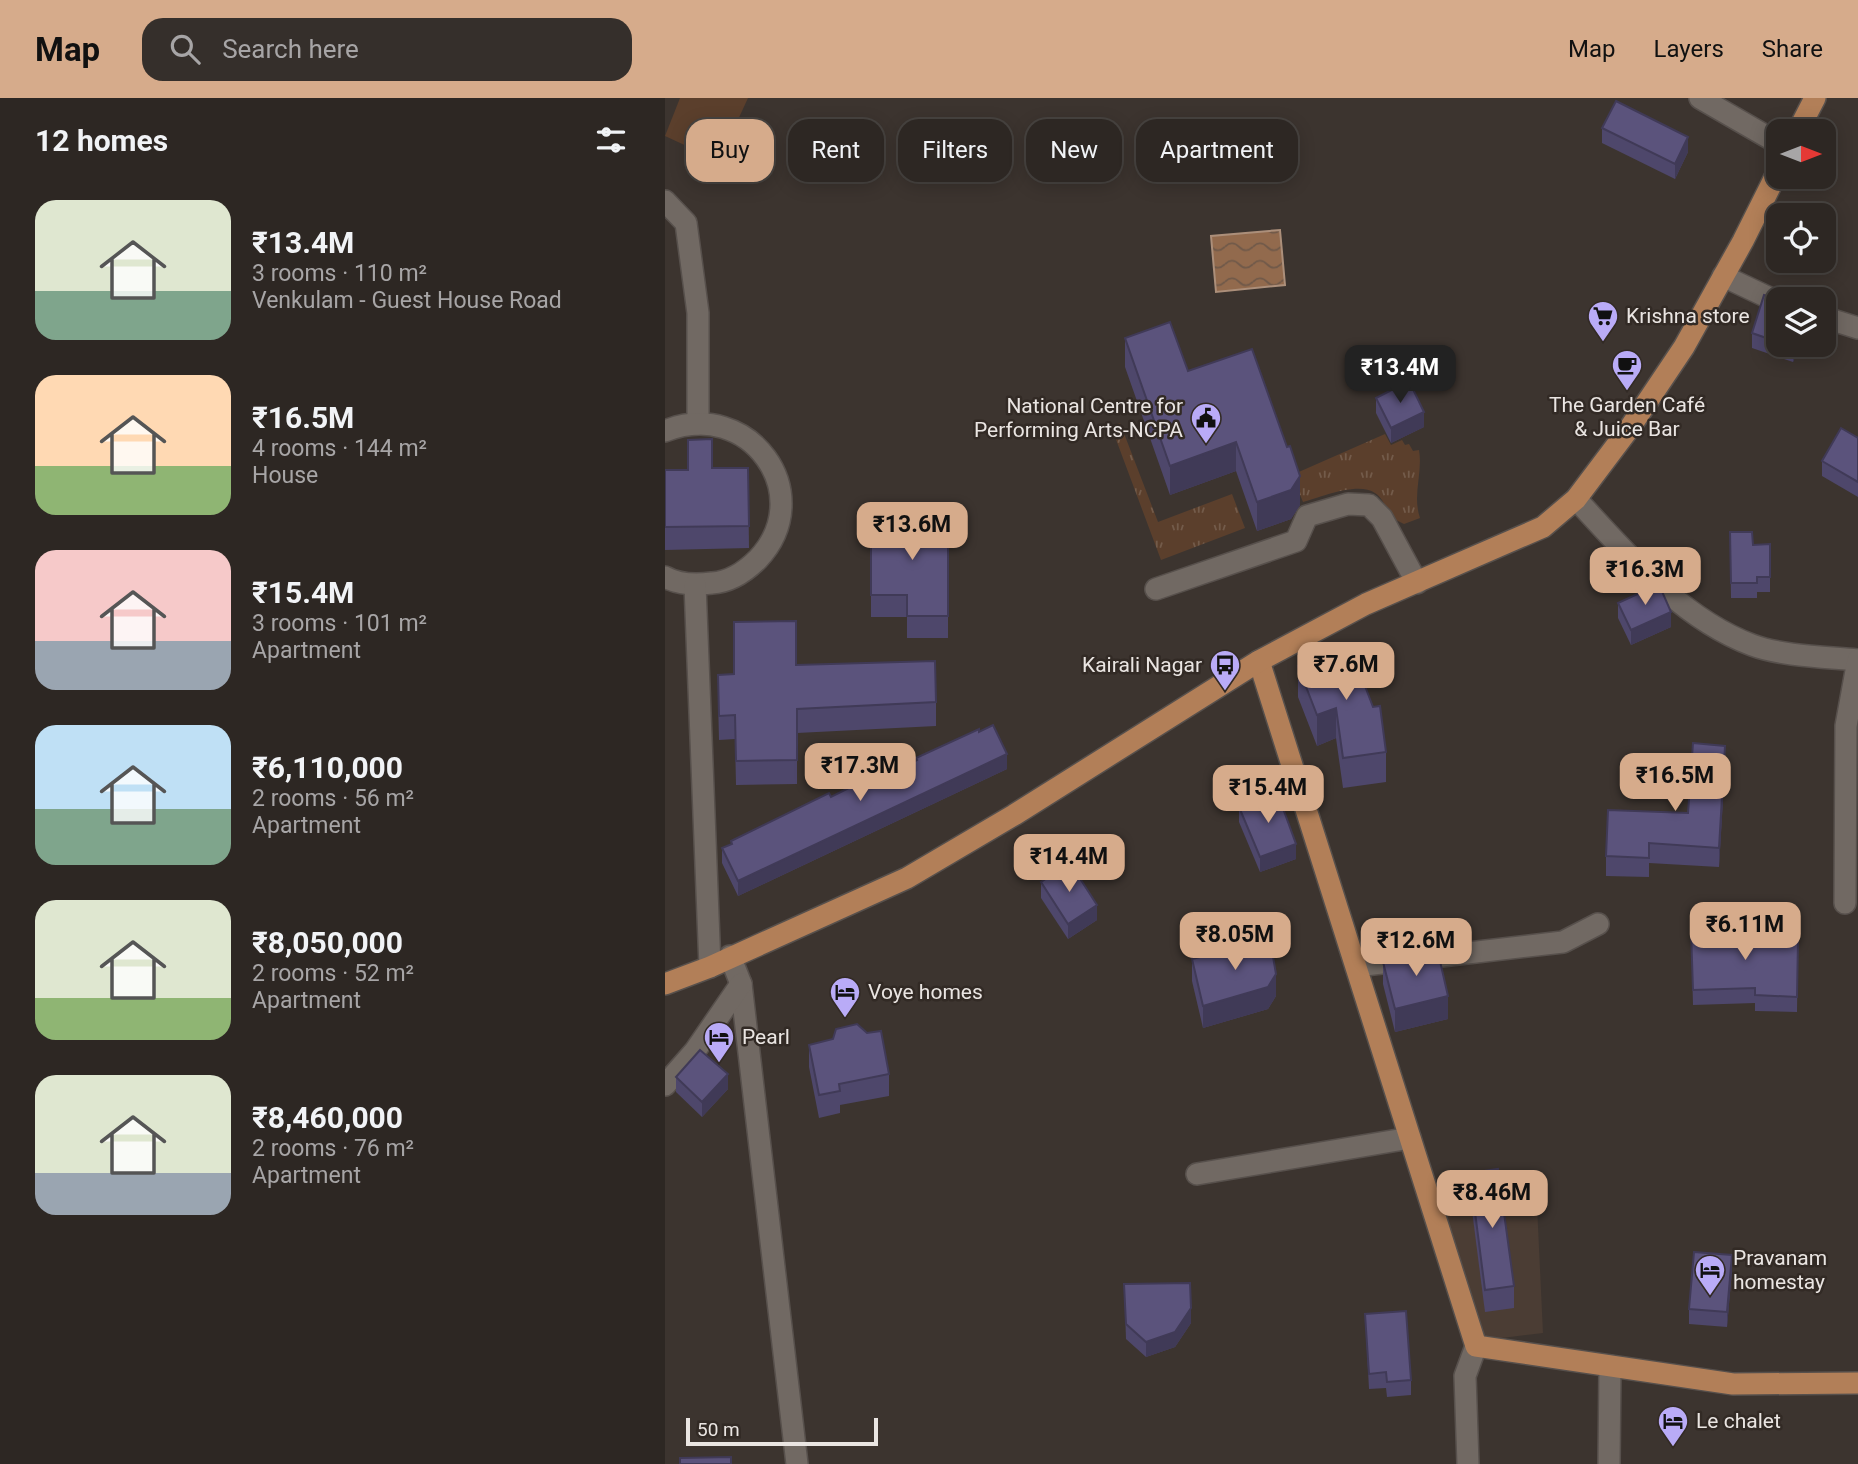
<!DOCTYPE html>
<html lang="en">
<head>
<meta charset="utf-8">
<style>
	body { margin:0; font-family:Roboto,sans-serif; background:#352f2b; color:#f1f3f6; height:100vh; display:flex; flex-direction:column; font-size:26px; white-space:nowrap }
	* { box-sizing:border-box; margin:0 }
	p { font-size:23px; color:#a7a5a6 }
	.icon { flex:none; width:38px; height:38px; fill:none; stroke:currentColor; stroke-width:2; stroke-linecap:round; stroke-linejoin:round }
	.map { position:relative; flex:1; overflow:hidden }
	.side { display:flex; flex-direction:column; background:#2d2723; width:665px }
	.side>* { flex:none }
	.guide { position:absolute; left:21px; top:21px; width:665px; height:63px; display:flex; gap:14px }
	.needle { width:46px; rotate:90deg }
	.tools { position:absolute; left:1101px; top:21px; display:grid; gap:14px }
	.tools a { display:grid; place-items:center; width:70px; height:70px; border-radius:14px; background:#2d2723; box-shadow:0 4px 18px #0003,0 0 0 2px #484441; font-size:35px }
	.scale { position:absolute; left:21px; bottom:18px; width:192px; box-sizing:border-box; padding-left:7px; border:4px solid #eae5e2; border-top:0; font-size:19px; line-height:24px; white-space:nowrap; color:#eae5e2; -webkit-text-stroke:5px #322a25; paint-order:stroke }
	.price { position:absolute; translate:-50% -60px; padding:0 16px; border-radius:14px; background:#d6ab8b; color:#111; font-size:23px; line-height:46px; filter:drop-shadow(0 2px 4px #0008) }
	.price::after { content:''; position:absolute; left:50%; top:42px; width:21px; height:16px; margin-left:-10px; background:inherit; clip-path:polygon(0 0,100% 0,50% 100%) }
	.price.active { background:#222; color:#fff }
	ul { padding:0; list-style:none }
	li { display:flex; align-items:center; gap:21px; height:175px; padding:0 35px }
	li span { display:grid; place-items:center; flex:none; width:196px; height:140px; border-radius:21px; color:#555 }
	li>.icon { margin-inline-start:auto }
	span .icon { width:84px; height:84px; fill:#fffc; stroke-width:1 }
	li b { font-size:30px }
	h2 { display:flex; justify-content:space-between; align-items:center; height:84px; padding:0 35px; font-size:30px }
	.chip { padding:0 24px; border-radius:21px; background:#2d2723; box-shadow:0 4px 18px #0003,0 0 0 2px #484441; font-size:24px; line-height:63px }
	.chip.active { background:#d6ab8b; color:#111 }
	header { display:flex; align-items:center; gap:42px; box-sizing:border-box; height:98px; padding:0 35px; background:#d6ab8b; color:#111 }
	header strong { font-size:33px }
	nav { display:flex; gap:38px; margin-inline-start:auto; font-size:24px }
	.search { width:490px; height:63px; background:#352f2b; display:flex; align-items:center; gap:18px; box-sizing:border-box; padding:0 24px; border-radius:21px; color:#a7a5a6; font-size:26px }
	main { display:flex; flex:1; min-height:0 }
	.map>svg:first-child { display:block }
</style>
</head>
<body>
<header>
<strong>Map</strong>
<div class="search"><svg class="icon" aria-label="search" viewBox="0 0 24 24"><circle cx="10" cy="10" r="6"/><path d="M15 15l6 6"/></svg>Search here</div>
<nav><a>Map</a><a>Layers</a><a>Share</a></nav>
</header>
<main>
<section class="side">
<h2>12 homes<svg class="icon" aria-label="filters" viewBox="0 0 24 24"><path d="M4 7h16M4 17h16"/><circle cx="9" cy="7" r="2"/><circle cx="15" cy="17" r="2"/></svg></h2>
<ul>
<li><span style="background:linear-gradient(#dfe7d0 65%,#7fa58c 0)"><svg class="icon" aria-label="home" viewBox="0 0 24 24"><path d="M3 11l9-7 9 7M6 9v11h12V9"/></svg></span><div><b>₹13.4M</b><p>3 rooms · 110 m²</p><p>Venkulam - Guest House Road</p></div></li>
<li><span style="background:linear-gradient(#ffd9b3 65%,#8fb573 0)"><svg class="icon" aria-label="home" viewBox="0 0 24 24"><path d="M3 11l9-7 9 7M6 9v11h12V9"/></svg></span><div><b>₹16.5M</b><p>4 rooms · 144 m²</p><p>House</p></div></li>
<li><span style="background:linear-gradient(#f6c9c9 65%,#9aa5b1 0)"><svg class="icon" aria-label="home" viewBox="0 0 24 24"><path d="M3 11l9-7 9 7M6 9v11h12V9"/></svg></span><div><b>₹15.4M</b><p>3 rooms · 101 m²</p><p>Apartment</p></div></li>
<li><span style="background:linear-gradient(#bfe0f5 60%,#7fa58c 0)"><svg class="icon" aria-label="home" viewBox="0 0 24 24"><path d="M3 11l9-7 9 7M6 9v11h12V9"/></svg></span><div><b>₹6,110,000</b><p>2 rooms · 56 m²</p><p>Apartment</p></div></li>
<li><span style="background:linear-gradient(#dfe7d0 70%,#8fb573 0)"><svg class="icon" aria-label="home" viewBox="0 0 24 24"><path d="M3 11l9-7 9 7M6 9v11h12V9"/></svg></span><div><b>₹8,050,000</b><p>2 rooms · 52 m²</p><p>Apartment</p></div></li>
<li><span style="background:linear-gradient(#dfe7d0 70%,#9aa5b1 0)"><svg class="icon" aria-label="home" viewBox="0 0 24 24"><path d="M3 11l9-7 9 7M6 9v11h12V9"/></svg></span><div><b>₹8,460,000</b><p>2 rooms · 76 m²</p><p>Apartment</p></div></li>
</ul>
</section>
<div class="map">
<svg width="1193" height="1366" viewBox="0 0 1193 1366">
	<defs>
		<pattern id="grass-tufts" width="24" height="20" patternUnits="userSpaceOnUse" patternTransform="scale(1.75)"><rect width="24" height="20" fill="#5b3f2c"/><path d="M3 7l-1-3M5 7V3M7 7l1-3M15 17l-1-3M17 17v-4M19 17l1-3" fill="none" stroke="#735b4a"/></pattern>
		<pattern id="water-waves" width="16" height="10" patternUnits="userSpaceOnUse" patternTransform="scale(1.75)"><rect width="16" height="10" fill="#926a4d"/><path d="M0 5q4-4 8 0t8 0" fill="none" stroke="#705949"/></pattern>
	</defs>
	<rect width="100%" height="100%" fill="#3c342f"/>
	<polygon fill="#4b3d34" points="871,1086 878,1235 812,1243 765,1088"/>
	<g fill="url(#grass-tufts)">
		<polygon points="455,325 493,424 567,396 580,430 496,462 446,328"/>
		<path d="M720,336L726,347L737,342L740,347L744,346L748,353L754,352C758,375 747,397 755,420L739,426L725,419C721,410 718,400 710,395C694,383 655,399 638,404L627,377Z"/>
	</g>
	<polygon fill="#5b3f2c" points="15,0 83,0 54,63 0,38"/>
	<polygon fill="url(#water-waves)" stroke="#ac8f7a" stroke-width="2" points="615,132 620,187 551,194 546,138"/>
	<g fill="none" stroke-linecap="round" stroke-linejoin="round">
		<g stroke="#57504c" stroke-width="24">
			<g id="minor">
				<polyline points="1035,0 1113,45"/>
				<polyline points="0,103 21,125 33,215 33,326"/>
				<polyline points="1058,178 1113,204"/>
				<polyline points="1158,219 1193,230"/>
				<path d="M0,333C84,299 154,396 93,461C80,474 65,484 47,485C31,487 14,487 0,479"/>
				<path d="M911,401C962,456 1015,520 1087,547C1116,558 1162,559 1193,562"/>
				<polyline points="30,487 45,869"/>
				<polyline points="491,491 631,443 642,418 683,406 704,407 717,420 752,485"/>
				<polyline points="1180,805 1181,628 1193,562"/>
				<polyline points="65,858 76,886 132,1366"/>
				<polyline points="691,868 898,844 933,826"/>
				<polyline points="0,987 30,953 76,886"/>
				<polyline points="532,1076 745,1040"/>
				<polyline points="803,1366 800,1278 811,1248"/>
				<polyline points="944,1366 945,1268"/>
			</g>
		</g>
		<g stroke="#57504c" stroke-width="24">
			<g id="major">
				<polyline points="1133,33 1150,0"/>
				<polyline points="594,563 811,1248 1068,1286 1193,1285"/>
				<polyline points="0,886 45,869 242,780 349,717 594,563 701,506 878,429 911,401 966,328 1019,249 1078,143 1113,73"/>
			</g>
		</g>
		<use href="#minor" stroke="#716963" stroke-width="21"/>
		<use href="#major" stroke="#b27f58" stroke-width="21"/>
	</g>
	<g fill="#4e476b">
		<polygon points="937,30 1023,54 1010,81 937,45"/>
		<polygon points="1113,201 1113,247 1135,247 1128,264 1087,250 1087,235"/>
		<polygon points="460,240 523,273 635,407 626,421 592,433 571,373 505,397 460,269"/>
		<polygon points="711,300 759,329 726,345 711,315"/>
		<polygon points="1193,340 1193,399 1157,378 1157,363"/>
		<polygon points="83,370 84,450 0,452 0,372"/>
		<polygon points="206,419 283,419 283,540 242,540 242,519 206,519"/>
		<polygon points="1065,434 1088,447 1105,446 1105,494 1092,494 1092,500 1066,500"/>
		<polygon points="953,505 1006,529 966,547 953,520"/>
		<polygon points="131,567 271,604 271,628 132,635 132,686 71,687 70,641 54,642 53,601 69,576"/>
		<polygon points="633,568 721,654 721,684 678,690 671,640 652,648 633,599"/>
		<polygon points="314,634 342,671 73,798 57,765 57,750 66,746 66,743 166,699 214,681 251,663 251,660"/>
		<polygon points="1060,667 1054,769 984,765 984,779 941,778 941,758 1023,715"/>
		<polygon points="574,709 631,761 595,774 574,724"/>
		<polygon points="376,784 432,822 403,841 376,800"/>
		<polygon points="1026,833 1133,841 1132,914 1090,913 1090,905 1028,907"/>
		<polygon points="730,855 783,921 730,934 718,886 718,864 730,861"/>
		<polygon points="527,861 611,898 603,911 538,930 527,883"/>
		<polygon points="144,947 224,976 224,998 175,1007 175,1015 154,1020 144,969"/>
		<polygon points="11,979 63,991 37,1019 11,994"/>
		<polygon points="805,1075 849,1188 849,1210 820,1214 805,1097"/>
		<polygon points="1067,1172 1062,1229 1024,1226 1024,1211"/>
		<polygon points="459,1186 526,1225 510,1249 481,1259 461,1241"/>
		<polygon points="700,1216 746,1282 746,1297 722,1299 721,1290 704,1291"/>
	</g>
	<g fill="#403a57">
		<polygon points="1023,39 1023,54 1010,81 1010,66"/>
		<polygon points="1128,247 1135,247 1128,264"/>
		<polygon points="759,314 759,329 726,345 726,330"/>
		<polygon points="571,344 571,373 505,397 505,368"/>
		<polygon points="635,378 635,407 626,421 592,433 592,404"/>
		<polygon points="1006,514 1006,529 966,547 966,532"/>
		<polygon points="671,610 671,640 652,648 652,617"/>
		<polygon points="1060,648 1060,667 1054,769 1054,750"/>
		<polygon points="342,656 342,671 73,798 73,783"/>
		<polygon points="631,746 631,761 595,774 595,759"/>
		<polygon points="432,807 432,822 403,841 403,826"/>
		<polygon points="611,876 611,898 603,911 538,930 538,908"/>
		<polygon points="783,898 783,921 730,934 730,911"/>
		<polygon points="63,976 63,991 37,1019 37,1004"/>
		<polygon points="1067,1157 1067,1172 1062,1229 1062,1214"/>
		<polygon points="526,1210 526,1225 510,1249 481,1259 481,1244"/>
	</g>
	<g fill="#5b537c" stroke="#403a57" stroke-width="2">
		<polygon points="951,3 1023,39 1010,66 937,30"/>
		<polygon points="1125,194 1144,201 1116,201"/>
		<polygon points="1099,197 1113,201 1113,244 1087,235"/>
		<polygon points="505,224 523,273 587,251 622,349 625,348 635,378 626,392 592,404 571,344 505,368 460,240"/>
		<polygon points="744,283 759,314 726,330 711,300"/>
		<polygon points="1176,330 1193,340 1193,384 1157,363"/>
		<polygon points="47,341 47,370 83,370 84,428 0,429 0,372 23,372 23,342"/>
		<polygon points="206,419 283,419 283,518 242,518 242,497 206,497"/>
		<polygon points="1065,434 1087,434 1088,447 1105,446 1105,479 1092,479 1092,485 1066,485"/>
		<polygon points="992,487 996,491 1006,514 966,532 953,505"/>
		<polygon points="131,523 131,567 270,563 271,604 132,611 132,662 71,663 70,617 54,618 53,577 69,576 69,524"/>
		<polygon points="685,549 708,609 715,608 721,654 678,660 671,610 652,617 633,568"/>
		<polygon points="328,627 342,656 73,783 57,750 67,746 66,743 164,695 166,699 212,676 214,681 252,662 251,660 314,631 314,634"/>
		<polygon points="1028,645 1060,648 1054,750 984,745 984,760 941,758 943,712 1023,715"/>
		<polygon points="612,694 631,746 595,759 574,709"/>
		<polygon points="405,765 432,807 403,826 376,784"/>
		<polygon points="1062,831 1117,834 1117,840 1133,841 1132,899 1090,897 1090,890 1028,892 1026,833"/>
		<polygon points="605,841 611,876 603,889 538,908 527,861"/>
		<polygon points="772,850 783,898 730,911 718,864 731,861 730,855"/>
		<polygon points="192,926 202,935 216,933 224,976 174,986 175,993 154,997 144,947 168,941 171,931"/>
		<polygon points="35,952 63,976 37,1004 11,979"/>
		<polygon points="833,1071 849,1188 820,1192 805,1075"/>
		<polygon points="1029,1154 1067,1157 1062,1214 1024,1211"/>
		<polygon points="525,1185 526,1210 510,1234 481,1244 461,1226 459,1186"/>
		<polygon points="741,1213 746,1282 722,1284 721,1274 704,1276 700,1216"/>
		<polygon points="66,1359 66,1366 15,1366 15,1360"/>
	</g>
	<defs>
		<g id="supermarket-pin" transform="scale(1.575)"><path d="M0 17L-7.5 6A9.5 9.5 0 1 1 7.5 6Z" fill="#b9abf7" stroke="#322a25"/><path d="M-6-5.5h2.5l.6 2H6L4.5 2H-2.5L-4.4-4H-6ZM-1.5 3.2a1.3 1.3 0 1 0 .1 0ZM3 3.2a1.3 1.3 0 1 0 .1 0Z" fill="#111"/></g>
		<g id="cafe-pin" transform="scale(1.575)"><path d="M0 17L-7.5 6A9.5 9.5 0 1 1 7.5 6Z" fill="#b9abf7" stroke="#322a25"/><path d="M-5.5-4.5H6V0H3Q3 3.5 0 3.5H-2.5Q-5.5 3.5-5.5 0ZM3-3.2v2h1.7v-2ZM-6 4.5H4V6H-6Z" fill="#111"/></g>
		<g id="civic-pin" transform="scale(1.575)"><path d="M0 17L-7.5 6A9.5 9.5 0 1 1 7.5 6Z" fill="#b9abf7" stroke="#322a25"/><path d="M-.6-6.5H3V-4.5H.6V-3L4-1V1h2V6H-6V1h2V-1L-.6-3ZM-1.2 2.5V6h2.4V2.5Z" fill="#111"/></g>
		<g id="bus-pin" transform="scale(1.575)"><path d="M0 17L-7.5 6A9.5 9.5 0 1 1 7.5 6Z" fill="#b9abf7" stroke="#322a25"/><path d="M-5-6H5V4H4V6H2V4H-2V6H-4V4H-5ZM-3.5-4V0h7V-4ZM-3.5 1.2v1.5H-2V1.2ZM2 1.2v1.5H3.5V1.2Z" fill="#111"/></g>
		<g id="hotel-pin" transform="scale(1.575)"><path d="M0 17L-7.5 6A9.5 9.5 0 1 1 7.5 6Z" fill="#b9abf7" stroke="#322a25"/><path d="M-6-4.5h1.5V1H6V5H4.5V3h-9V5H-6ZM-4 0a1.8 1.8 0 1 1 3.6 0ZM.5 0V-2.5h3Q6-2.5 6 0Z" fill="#111"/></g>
	</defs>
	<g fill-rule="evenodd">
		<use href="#supermarket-pin" x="938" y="218"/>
		<use href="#cafe-pin" x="962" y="267"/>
		<use href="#civic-pin" x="541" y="320"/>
		<use href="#bus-pin" x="560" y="567"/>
		<use href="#hotel-pin" x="180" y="894"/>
		<use href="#hotel-pin" x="54" y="939"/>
		<use href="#hotel-pin" x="1045" y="1172"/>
		<use href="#hotel-pin" x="1008" y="1323"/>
	</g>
	<g text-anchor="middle" stroke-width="5" stroke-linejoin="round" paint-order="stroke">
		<g font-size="21" fill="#eae5e2" stroke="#322a25" text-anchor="start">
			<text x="961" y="225">Krishna store</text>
			<text x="962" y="314" text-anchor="middle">The Garden Café<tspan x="962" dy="24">&amp; Juice Bar</tspan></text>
			<text x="518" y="315" text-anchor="end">National Centre for<tspan x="518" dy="24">Performing Arts-NCPA</tspan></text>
			<text x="537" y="574" text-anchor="end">Kairali Nagar</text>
			<text x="203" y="901">Voye homes</text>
			<text x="77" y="946">Pearl</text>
			<text x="1068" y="1167">Pravanam<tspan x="1068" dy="24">homestay</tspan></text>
			<text x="1031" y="1330">Le chalet</text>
		</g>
	</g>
</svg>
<div class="tools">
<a><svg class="needle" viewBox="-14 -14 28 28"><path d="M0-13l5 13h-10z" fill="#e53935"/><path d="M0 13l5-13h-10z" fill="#a7a5a6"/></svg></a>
<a><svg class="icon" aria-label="locate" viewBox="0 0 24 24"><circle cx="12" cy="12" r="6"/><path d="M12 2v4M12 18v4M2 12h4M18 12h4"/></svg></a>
<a><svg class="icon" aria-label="layers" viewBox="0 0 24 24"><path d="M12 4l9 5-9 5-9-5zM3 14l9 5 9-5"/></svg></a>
</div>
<div class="scale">50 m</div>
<b class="price active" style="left:735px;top:307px">₹13.4M</b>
<b class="price" style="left:247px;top:464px">₹13.6M</b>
<b class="price" style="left:980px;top:509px">₹16.3M</b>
<b class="price" style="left:681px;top:604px">₹7.6M</b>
<b class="price" style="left:195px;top:705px">₹17.3M</b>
<b class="price" style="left:1010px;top:715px">₹16.5M</b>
<b class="price" style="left:603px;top:727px">₹15.4M</b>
<b class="price" style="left:404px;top:796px">₹14.4M</b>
<b class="price" style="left:1080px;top:864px">₹6.11M</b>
<b class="price" style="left:570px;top:874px">₹8.05M</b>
<b class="price" style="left:751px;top:880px">₹12.6M</b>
<b class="price" style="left:827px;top:1132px">₹8.46M</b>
<div class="guide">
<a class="chip active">Buy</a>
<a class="chip">Rent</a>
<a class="chip">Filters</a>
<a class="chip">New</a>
<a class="chip">Apartment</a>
</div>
</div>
</main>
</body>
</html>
